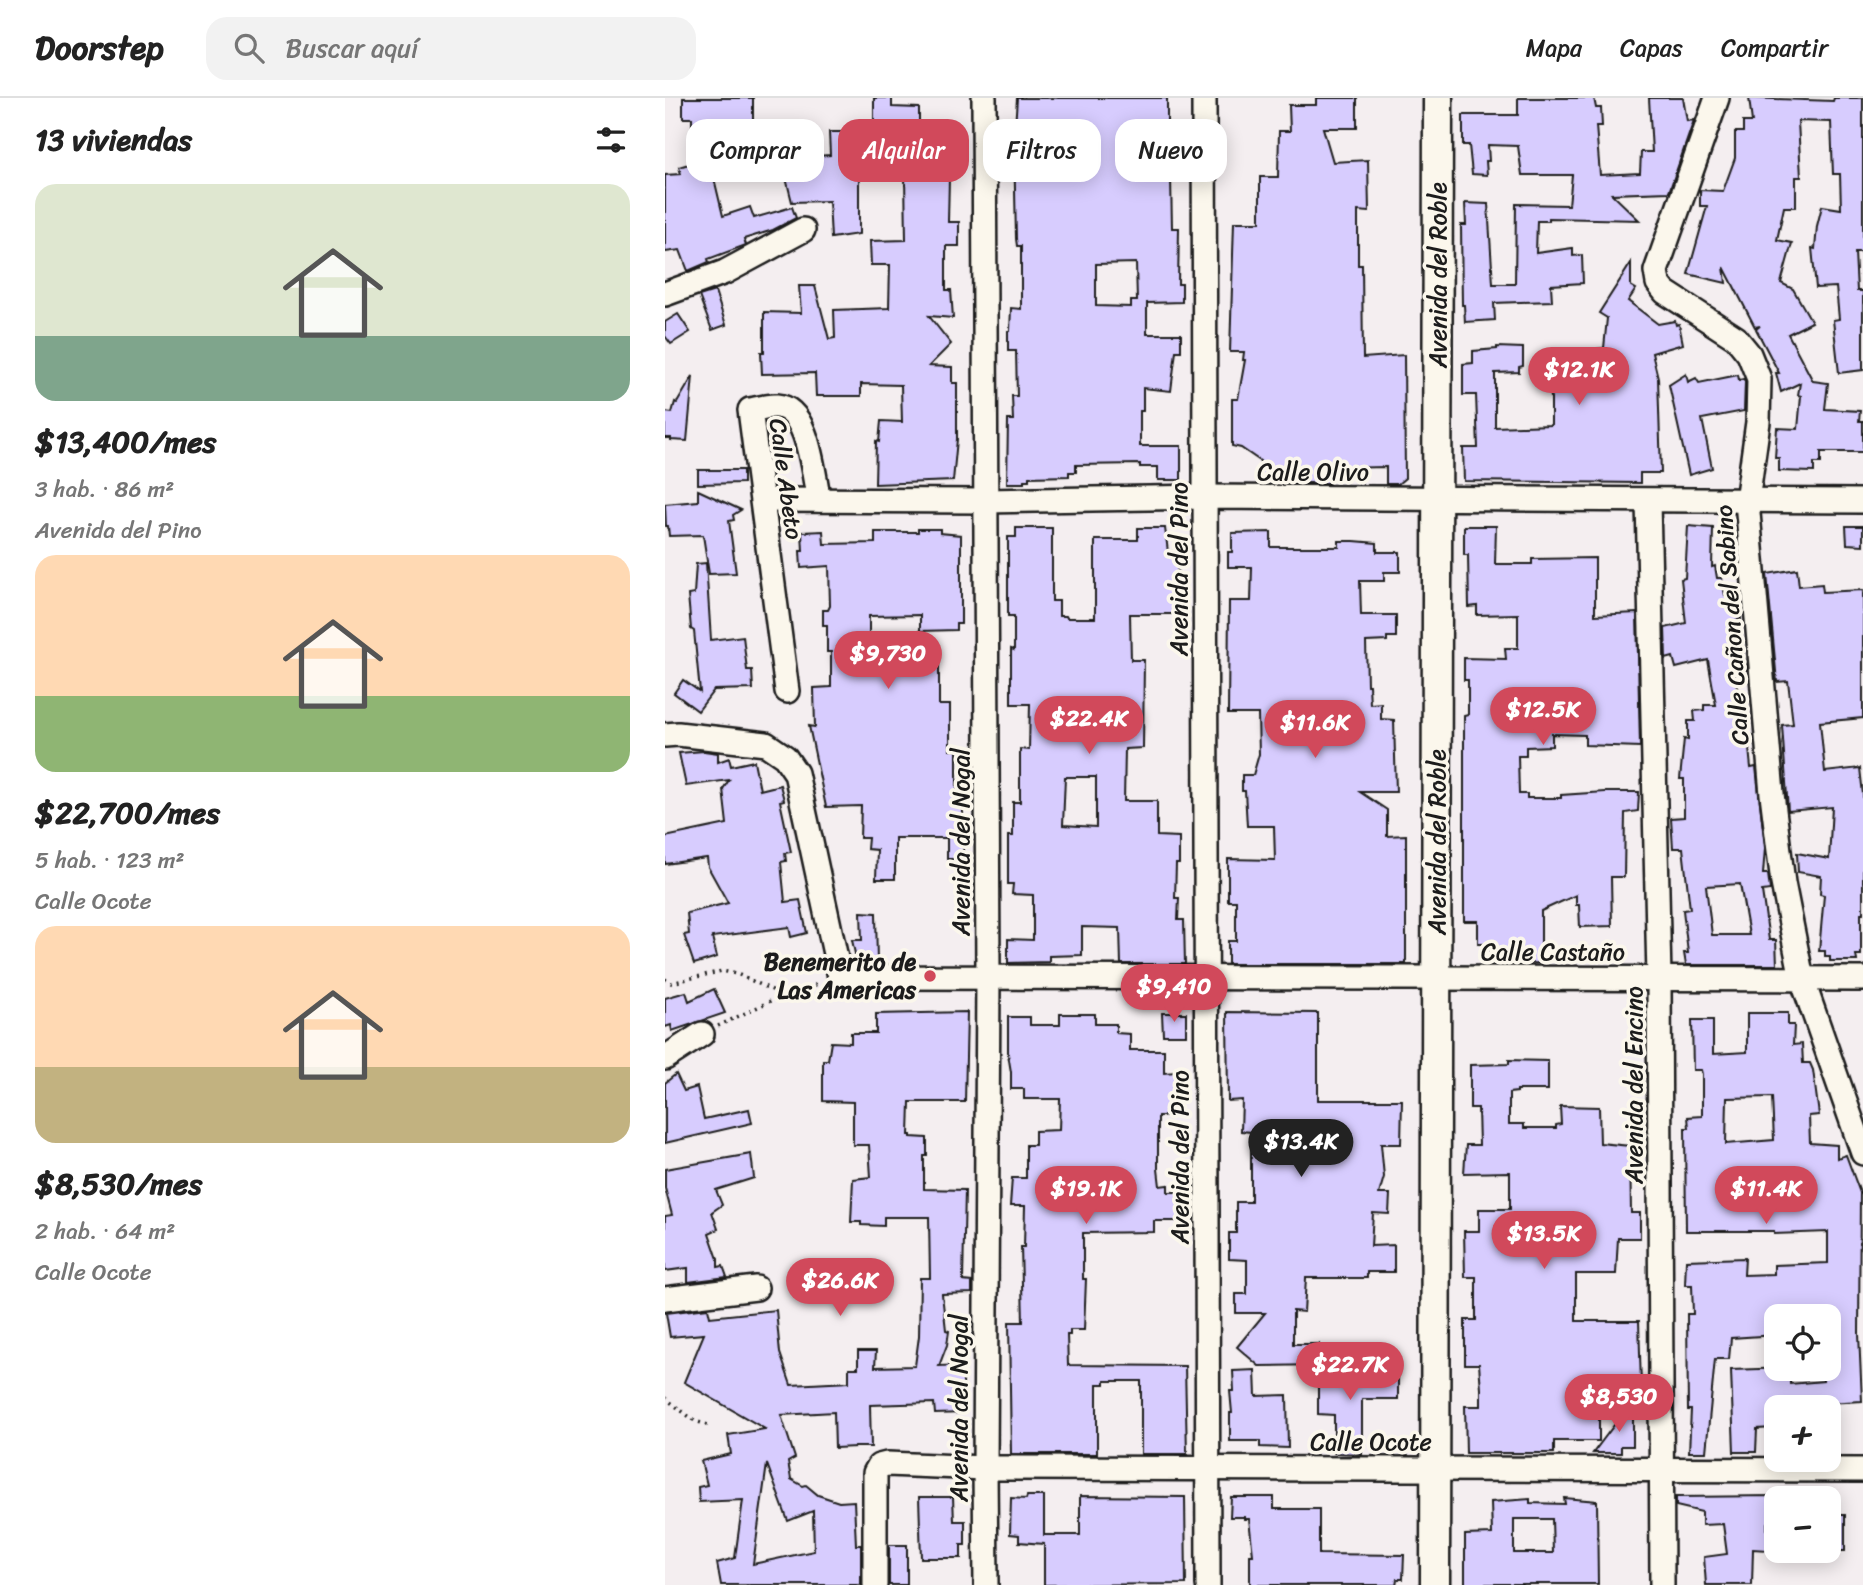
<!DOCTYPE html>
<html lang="es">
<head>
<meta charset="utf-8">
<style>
	body { margin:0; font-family:Sriracha,sans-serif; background:#f2f2f2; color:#222; height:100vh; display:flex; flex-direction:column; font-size:26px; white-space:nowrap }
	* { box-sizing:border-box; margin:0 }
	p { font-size:23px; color:#767676 }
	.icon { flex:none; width:38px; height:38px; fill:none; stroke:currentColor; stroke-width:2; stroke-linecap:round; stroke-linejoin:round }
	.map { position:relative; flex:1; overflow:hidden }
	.sheet { display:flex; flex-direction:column; background:#fff; width:665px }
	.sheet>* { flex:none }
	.hud { position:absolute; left:21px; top:21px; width:665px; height:63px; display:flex; gap:14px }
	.buttons { position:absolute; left:1099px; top:1206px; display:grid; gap:14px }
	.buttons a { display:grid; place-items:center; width:77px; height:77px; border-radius:14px; background:#fff; box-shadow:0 4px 18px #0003; font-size:35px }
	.price { position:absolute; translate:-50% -60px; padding:0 16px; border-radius:24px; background:#d1495b; color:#fff; font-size:23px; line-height:46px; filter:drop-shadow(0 2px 4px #0008) }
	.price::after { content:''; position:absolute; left:50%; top:42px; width:21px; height:16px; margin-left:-10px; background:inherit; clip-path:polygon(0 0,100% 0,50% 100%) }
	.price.active { background:#222; color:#fff }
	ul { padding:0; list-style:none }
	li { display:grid; align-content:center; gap:14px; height:371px; padding:0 35px }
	li span { display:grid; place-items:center; height:217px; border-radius:21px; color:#555 }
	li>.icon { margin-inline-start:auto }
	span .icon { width:126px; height:126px; fill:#fffc; stroke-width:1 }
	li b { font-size:30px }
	h2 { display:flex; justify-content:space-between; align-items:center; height:84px; padding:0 35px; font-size:30px }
	.tag { padding:0 24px; border-radius:21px; background:#fff; box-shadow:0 4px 18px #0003; font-size:24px; line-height:63px }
	.tag.active { background:#d1495b; color:#fff }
	header { display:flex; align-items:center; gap:42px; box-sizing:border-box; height:98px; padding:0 35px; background:#fff; border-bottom:2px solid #e0e0e0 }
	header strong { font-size:33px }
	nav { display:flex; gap:38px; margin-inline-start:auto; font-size:24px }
	.search { width:490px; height:63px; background:#f2f2f2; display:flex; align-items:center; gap:18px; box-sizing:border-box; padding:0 24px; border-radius:21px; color:#767676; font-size:26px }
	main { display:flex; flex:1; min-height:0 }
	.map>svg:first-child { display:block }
</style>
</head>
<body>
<header>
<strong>Doorstep</strong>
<div class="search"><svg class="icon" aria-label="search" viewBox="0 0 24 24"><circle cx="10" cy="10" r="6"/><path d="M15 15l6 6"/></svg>Buscar aquí</div>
<nav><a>Mapa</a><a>Capas</a><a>Compartir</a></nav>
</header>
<main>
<section class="sheet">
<h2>13 viviendas<svg class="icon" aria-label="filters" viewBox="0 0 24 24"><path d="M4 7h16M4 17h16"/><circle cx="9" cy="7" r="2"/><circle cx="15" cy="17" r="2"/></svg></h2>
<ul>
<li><span style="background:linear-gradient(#dfe7d0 70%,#7fa58c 0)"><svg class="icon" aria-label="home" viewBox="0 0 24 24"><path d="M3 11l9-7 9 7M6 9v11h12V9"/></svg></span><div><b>$13,400/mes</b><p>3 hab. · 86 m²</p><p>Avenida del Pino</p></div></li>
<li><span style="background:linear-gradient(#ffd9b3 65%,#8fb573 0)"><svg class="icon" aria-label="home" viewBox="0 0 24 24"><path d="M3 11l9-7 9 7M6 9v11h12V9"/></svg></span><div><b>$22,700/mes</b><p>5 hab. · 123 m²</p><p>Calle Ocote</p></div></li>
<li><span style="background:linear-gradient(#ffd9b3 65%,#c2b280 0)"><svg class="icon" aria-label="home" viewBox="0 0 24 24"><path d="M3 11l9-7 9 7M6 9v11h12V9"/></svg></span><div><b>$8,530/mes</b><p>2 hab. · 64 m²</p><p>Calle Ocote</p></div></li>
</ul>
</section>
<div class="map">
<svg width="1198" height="1487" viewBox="0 0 1198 1487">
	<rect width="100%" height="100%" fill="#f4eef0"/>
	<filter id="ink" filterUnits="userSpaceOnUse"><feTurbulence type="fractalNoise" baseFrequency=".0143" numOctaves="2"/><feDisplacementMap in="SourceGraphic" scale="14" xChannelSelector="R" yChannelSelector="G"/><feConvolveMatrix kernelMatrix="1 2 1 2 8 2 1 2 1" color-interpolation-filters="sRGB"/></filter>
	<g filter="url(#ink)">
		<g fill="#d7ccfe" stroke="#1c1c1c" stroke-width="2" fill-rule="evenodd">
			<polygon points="18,0 88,0 88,55 43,55 58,118 85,109 89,120 127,109 131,120 108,132 79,141 81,147 43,161 44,164 23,173 15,152 0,154 0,77 16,76 14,69 27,65 27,20 18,20"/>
			<polygon points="209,0 227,0 227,9 254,10 254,34 285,35 283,124 294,124 294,148 281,148 281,192 286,192 288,220 264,218 286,246 264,268 287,269 287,285 292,285 292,341 288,383 210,386 211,343 214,344 216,323 237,324 236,287 196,286 196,298 151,298 150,275 97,276 96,254 99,254 99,214 136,215 134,188 150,188 164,241 170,240 169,212 224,210 225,167 206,167 205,143 241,142 240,77 194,77 194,136 166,140 164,103 127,104 120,76 138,71 138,59 165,57 164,34 209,34"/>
			<path d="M352,0H502V31H499V80H506L507,130H514L513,186H517V204L482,205V236H516V253H511L506,293L478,290V313H475V348H516V382H493V369H475V366L411,367V374H404V378L364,379V382H359V385H342L343,322H348L347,298H352L351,253H343V233H345L346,210L356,211V148H352L351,141L349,43ZM471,165L472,203H466V209L431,208V166Z"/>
			<polygon points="651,0 692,0 692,30 658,30 668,64 703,62 704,114 693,113 693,167 697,167 698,260 739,257 740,380 733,386 721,386 721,369 673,370 673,381 664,381 664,385 621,385 621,381 595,381 595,363 576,350 567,348 567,301 573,301 580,262 578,262 579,254 565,254 569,124 595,124 595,79 613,79 614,33 625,33 624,7 651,7"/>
			<polygon points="853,0 929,0 931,10 936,10 937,28 931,28 935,77 975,75 976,54 987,54 984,0 1018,0 1022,23 1029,22 1004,94 947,96 974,122 884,120 884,123 872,123 871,155 908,150 908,158 917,157 918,185 886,187 887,203 829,205 830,222 800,224 799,207 797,207 796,127 801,127 800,105 823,106 828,186 850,186 851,106 904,107 907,77 857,77 853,48 823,47 824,63 821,63 822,77 807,76 804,47 798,47 798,17 853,17"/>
			<polygon points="1084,0 1168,3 1169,0 1198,0 1198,154 1190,154 1192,193 1198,193 1198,272 1174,275 1168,222 1174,221 1171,189 1151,190 1147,150 1150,151 1152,128 1157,108 1176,111 1175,76 1168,76 1166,24 1133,23 1136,79 1131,79 1131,109 1119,109 1112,142 1127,145 1116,185 1128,191 1147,224 1123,236 1148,283 1163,285 1160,311 1195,313 1194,323 1198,323 1198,354 1156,354 1156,365 1149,365 1149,374 1114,373 1114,360 1110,360 1112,330 1133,331 1136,298 1133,297 1135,285 1116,294 1111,275 1114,275 1091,231 1095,228 1090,229 1059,169 1061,185 1023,176 1042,108 1035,108 1035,92 1058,93 1070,60 1070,34 1078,34 1078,24 1087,24"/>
			<polygon points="966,165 966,188 971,191 963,203 993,226 1010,223 1011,227 1014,226 1018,246 987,255 993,280 996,375 975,375 975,385 799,383 798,350 813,350 811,297 798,297 798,266 808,265 808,253 832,251 832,249 858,250 858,268 854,269 854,274 830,275 830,329 886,327 886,300 882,266 897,259 916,253 939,250 942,220 934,215"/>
			<polygon points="50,193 61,227 47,232 34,198"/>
			<polygon points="13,216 25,234 6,246 0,238 0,224"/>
			<polygon points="1021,276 1023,284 1031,280 1034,285 1073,277 1074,282 1079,281 1080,284 1079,313 1037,321 1047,370 1024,377 1004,287"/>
			<polygon points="28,278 22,343 6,342 6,340 0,340 0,314 7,315 10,304 12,305"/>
			<polygon points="33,372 78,372 78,385 33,386"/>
			<polygon points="33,392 76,412 68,417 69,422 64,423 71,475 44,476 38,437 4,438 3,428 1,428 0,406 33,403"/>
			<polygon points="799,428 831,428 830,466 867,466 867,461 930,460 930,517 972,515 975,649 920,647 920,637 887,636 887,648 861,649 861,658 853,658 854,696 862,696 862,700 896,700 896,697 940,694 974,694 973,713 960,715 959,779 946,779 947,828 915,829 914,807 911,807 911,797 876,813 876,865 843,866 843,852 824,852 824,846 813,846 813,823 799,823 799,618 803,617 803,582 799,582 799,560 841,561 840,550 853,550 853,516 812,517 812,508 804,509 803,457 799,457"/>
			<path d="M1023,428L1048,430L1047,469L1050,468L1052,480H1057L1060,497H1071L1076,521L1071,522L1082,572L1069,575L1077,611H1080L1086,670L1091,669L1100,750L1098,776H1103L1105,792L1097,793L1104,842H1111L1112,867H1021L1019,855H1023L1018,812L1025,811L1018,750H1008L1006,720L1019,719V681H1015L1019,641L1023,642V623H1030L1029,613L1039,612V607H1051L1043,562L1011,570L1008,559L1001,561L1000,530L1021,525L1016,481L1020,480ZM1075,786L1084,837H1047L1041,788Z"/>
			<polygon points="1181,428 1198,428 1198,447 1182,446"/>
			<path d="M351,430H387V503H394V518H401L402,520H430V442H473V430H500L503,454L512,453L513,486H516V516H465L466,562H479L478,650L460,651L459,703H492V738L514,739V766H511L510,800H514L513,822H519L520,866H456L455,830L417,829V857L384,858V864L343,865V841L368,842V797L347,796L348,786H343V738H348V704H355V651L364,652L365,606H346V551L349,552V518H343V439H351ZM400,679H431V729L398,727Z"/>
			<polygon points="253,431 275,431 275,435 296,437 296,526 291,526 291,532 255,533 255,517 204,518 204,563 240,563 241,566 274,567 274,607 285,607 285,652 292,652 292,695 298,695 298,761 282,761 282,740 230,740 230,781 211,781 212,752 202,751 203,740 195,740 196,708 161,709 144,628 150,629 149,590 166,589 166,554 162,554 162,527 158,527 158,512 163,512 165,508 164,468 136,470 135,453 138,453 137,434 158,433 159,446 210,445 210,434 253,434"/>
			<polygon points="606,434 606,449 674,449 674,443 689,443 712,445 712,454 735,454 735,474 719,474 719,483 695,483 696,517 731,517 731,539 722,539 722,543 701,544 702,587 704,587 705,606 716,605 716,621 729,622 731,694 695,694 722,712 722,738 741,737 741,866 563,866 563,843 571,843 571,803 563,803 563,761 610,762 609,728 582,728 580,693 577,693 577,677 588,677 594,656 593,616 563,616 564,503 586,503 587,469 563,469 563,454 567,454 567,435"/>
			<polygon points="41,465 46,542 78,538 82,572 87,572 88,591 49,592 33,613 9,595 18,582 35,594 29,533 26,531 23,497 29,496 31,466"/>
			<polygon points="1132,471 1134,488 1157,486 1158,494 1198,492 1198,620 1155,624 1160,674 1195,670 1198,697 1198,815 1196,815 1196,857 1191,857 1192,863 1165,863 1165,858 1160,858 1160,853 1154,853 1159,797 1155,796 1156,778 1133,774 1132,755 1164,761 1167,709 1123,713 1117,627 1128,626 1123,583 1112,584 1102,476"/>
			<polygon points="39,653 53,655 53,664 64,660 66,668 89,663 95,692 115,687 119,702 115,703 126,754 120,755 121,763 116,764 120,804 135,802 142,835 126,839 124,829 47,839 52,859 29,866 19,837 24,836 22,815 63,805 43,769 42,760 0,766 0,739 62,726 58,691 64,682 21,688 14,655"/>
			<polygon points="196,814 211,815 212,865 192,865 187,842 197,842"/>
			<polygon points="49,891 60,915 7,933 6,927 0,929 0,900 21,894 24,903"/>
			<path d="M302,914L300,1004H245L244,1037H246V1039L262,1040V1058H259V1091L300,1092L298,1183L307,1184V1195L277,1196L281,1232L284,1233L282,1247L274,1268L298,1267V1315L270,1316L269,1305L205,1307L206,1349H191L170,1350L169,1314L116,1317L130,1360L123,1364L126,1381L138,1388L141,1387L153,1397L174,1404L189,1403L191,1447H196V1487H56L52,1465L70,1460L78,1402L34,1404L33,1389L42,1387L36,1363L66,1356L63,1337L100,1331L19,1284L39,1236L5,1239L1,1215L43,1210L45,1219L111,1212L115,1255L126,1287L184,1284V1270H193V1253H211L210,1269L250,1268L254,1238L255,1180H265L264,1119H219V1128L196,1127V1124H186L188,1081L206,1079L204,1047H188V1004L158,1003V962H163L166,944L186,945V935H211V916ZM102,1366L123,1423L148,1413L149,1453L88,1466Z"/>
			<polygon points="562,914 653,915 653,1002 737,1002 736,1046 716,1046 719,1079 714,1096 725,1096 724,1116 708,1115 706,1148 729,1147 729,1174 702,1174 702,1180 641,1180 639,1214 628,1213 628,1246 654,1246 654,1267 594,1268 572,1249 600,1215 571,1215 571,1196 582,1196 582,1162 564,1161 564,1135 571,1135 571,1104 586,1104 586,1034 576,1033 577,1002 563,1003"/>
			<polygon points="497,915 521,915 521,937 498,937"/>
			<path d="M1082,915H1123V927H1129L1128,947L1137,946L1138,965H1145L1148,972L1154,1017L1144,1018L1145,1045L1172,1047V1060L1181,1057L1195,1095L1194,1236L1197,1303L1145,1306V1309H1106L1108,1330L1092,1331L1091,1354H1069L1066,1272L1125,1270V1286L1158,1283L1157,1270H1164V1218H1111V1237L1066,1240L1064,1261H1050L1041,1354H1024L1026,1312H1023L1022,1216H1028L1027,1187H1020L1021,1162L1080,1160L1079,1177L1109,1176V1167L1163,1165V1134L1109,1136V1133H1021L1020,1030H1024L1023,1019L1037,1018V976L1036,972H1028L1027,922H1048V956L1082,954ZM1107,999L1109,1042L1061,1046L1062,1000Z"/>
			<polygon points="395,916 430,916 430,926 451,926 451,935 465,936 465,952 499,952 499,975 511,974 511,1002 515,1002 515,1018 493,1018 493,1071 495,1088 503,1087 503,1094 519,1094 519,1123 489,1123 489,1134 418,1135 418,1181 421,1181 419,1232 405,1232 405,1237 402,1237 403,1267 520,1268 522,1356 476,1356 476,1283 440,1283 440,1286 432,1286 432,1356 346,1356 344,1224 358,1224 356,1149 359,1149 360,1108 345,1108 347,1080 361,1080 361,1047 370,1047 370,1033 394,1032 395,1001 359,1001 359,991 346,991 346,974 343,956 343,919 365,919 365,927 395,927"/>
			<polygon points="844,962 883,963 883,992 852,992 852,994 844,995 844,1026 859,1026 859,1030 891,1030 891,1027 896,1026 895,1008 934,1009 935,1045 965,1048 966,1115 975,1115 975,1140 953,1140 951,1176 911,1176 911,1223 974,1223 976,1288 934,1288 934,1343 889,1343 889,1355 801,1355 800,1308 816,1308 816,1291 814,1266 800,1266 800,1222 811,1222 811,1179 800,1179 799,1133 814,1133 814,1111 845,1111 845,1074 799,1075 801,1047 814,1047 813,1010 805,1010 805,967 844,966"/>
			<polygon points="11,976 19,993 32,989 39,1021 84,1011 87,1025 0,1045 0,985"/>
			<polygon points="86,1056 89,1080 51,1092 57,1107 47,1114 53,1131 44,1135 53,1161 53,1169 58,1168 62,1179 23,1184 23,1170 0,1173 0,1118 7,1117 0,1090 0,1071"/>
			<polygon points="653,1269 695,1269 695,1278 733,1278 733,1301 697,1301 697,1356 669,1355 669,1317 653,1316"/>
			<polygon points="590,1272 591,1298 622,1297 623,1350 595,1349 595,1343 565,1343 565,1315 567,1315 565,1293 569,1293 568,1273"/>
			<polygon points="968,1302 968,1348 956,1348 956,1355 928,1355"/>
			<polygon points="362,1398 379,1398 379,1437 415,1437 415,1398 520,1399 521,1486 379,1487 379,1446 354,1444 354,1437 345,1436 346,1400 361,1401"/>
			<polygon points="1111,1398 1111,1426 1102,1425 1102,1452 1088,1451 1087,1487 1041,1487 1039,1459 1062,1456 1058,1426 1037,1427 1037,1414 1011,1408 1011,1399"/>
			<polygon points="254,1399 288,1399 289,1423 300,1423 300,1447 296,1447 296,1460 256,1460"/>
			<polygon points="566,1399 609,1399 609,1411 654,1411 654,1456 739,1457 738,1481 732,1481 731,1487 585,1487 585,1457 588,1457 584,1421 579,1421 579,1419 565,1419"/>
			<path d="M899,1400L932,1403L933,1486H800V1437L827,1436L826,1404L865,1401V1405L900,1406ZM849,1421H887L888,1455H849Z"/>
			<rect x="1164" y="1417" width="16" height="36"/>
			<rect x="224" y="1447" width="18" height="40"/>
		</g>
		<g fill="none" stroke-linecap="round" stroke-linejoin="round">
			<g stroke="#1c1c1c" stroke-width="28">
				<g id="minor">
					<polyline points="319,0 323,879 320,1370 321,1487"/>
					<polyline points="539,0 543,1487"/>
					<polyline points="1052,0 991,173 993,185 1000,194 1071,240 1084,256 1094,281 1093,324 1082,403 1107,696 1118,785 1137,881 1198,1055"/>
					<polyline points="0,196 60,174 138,132"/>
					<polyline points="98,402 321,403 540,399 1198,403"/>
					<polyline points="983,403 994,880 997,1487"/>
					<path d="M122,593L85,312C93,311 104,307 112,308C144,310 148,377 154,402"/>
					<polyline points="0,637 13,636 101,646 120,659 131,675 175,879 1198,881"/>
					<polyline points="0,960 37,936"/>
					<polyline points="0,1201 91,1190"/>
					<polyline points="210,1487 210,1375 214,1368 222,1366 320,1370 1198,1372"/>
				</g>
			</g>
			<g stroke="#1c1c1c" stroke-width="33">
				<polyline id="tertiary" points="770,1487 773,0"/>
			</g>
			<g stroke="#1c1c1c" stroke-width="3.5" stroke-dasharray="2 5" stroke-linecap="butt">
				<polyline points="0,881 6,885 57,873 72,876 118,897"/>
				<polyline points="53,928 118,897 156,885"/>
				<polyline points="0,1300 30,1323 43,1327"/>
			</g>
			<use href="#minor" stroke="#fbf7ec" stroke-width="23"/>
			<use href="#tertiary" stroke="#fbf7ec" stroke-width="28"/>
		</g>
	</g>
	<circle fill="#d1495b" stroke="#fbf7ec" stroke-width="2.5" cx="265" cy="878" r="7"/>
	<g text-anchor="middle" stroke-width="7" stroke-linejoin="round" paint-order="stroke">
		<g font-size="24" fill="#1c1c1c" stroke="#fbf7ec">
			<text transform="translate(773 177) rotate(-90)" y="8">Avenida del Roble</text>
			<text x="648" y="382">Calle Olivo</text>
			<text transform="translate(121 381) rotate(82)" y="8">Calle Abeto</text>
			<text transform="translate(514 471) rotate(-90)" y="8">Avenida del Pino</text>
			<text transform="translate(1067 527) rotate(-94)" y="8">Calle Cañon del Sabino</text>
			<text transform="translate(296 744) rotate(-90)" y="8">Avenida del Nogal</text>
			<text transform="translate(772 744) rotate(-90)" y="8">Avenida del Roble</text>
			<text x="888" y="862">Calle Castaño</text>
			<text transform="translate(969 987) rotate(-90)" y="8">Avenida del Encino</text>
			<text transform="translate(515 1059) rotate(-90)" y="8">Avenida del Pino</text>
			<text transform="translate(294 1310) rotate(-90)" y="8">Avenida del Nogal</text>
			<text x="706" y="1352">Calle Ocote</text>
		</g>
		<g font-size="24" font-weight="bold" fill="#1c1c1c" stroke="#fbf7ec" text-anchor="end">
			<text x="251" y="872">Benemerito de<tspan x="251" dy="28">Las Americas</tspan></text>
		</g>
	</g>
</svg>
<div class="buttons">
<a><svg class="icon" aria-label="locate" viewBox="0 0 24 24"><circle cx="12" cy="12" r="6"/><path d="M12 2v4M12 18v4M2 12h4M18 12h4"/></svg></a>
<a>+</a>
<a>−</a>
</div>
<b class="price" style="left:914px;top:309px">$12.1K</b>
<b class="price" style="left:223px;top:593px">$9,730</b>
<b class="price" style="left:878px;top:649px">$12.5K</b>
<b class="price" style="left:424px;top:658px">$22.4K</b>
<b class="price" style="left:650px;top:662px">$11.6K</b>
<b class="price" style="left:509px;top:926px">$9,410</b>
<b class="price active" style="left:636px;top:1081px">$13.4K</b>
<b class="price" style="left:421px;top:1128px">$19.1K</b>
<b class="price" style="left:1101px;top:1128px">$11.4K</b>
<b class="price" style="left:879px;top:1173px">$13.5K</b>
<b class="price" style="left:175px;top:1220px">$26.6K</b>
<b class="price" style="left:685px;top:1304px">$22.7K</b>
<b class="price" style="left:954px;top:1336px">$8,530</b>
<div class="hud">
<a class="tag">Comprar</a>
<a class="tag active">Alquilar</a>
<a class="tag">Filtros</a>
<a class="tag">Nuevo</a>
</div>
</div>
</main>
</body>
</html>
